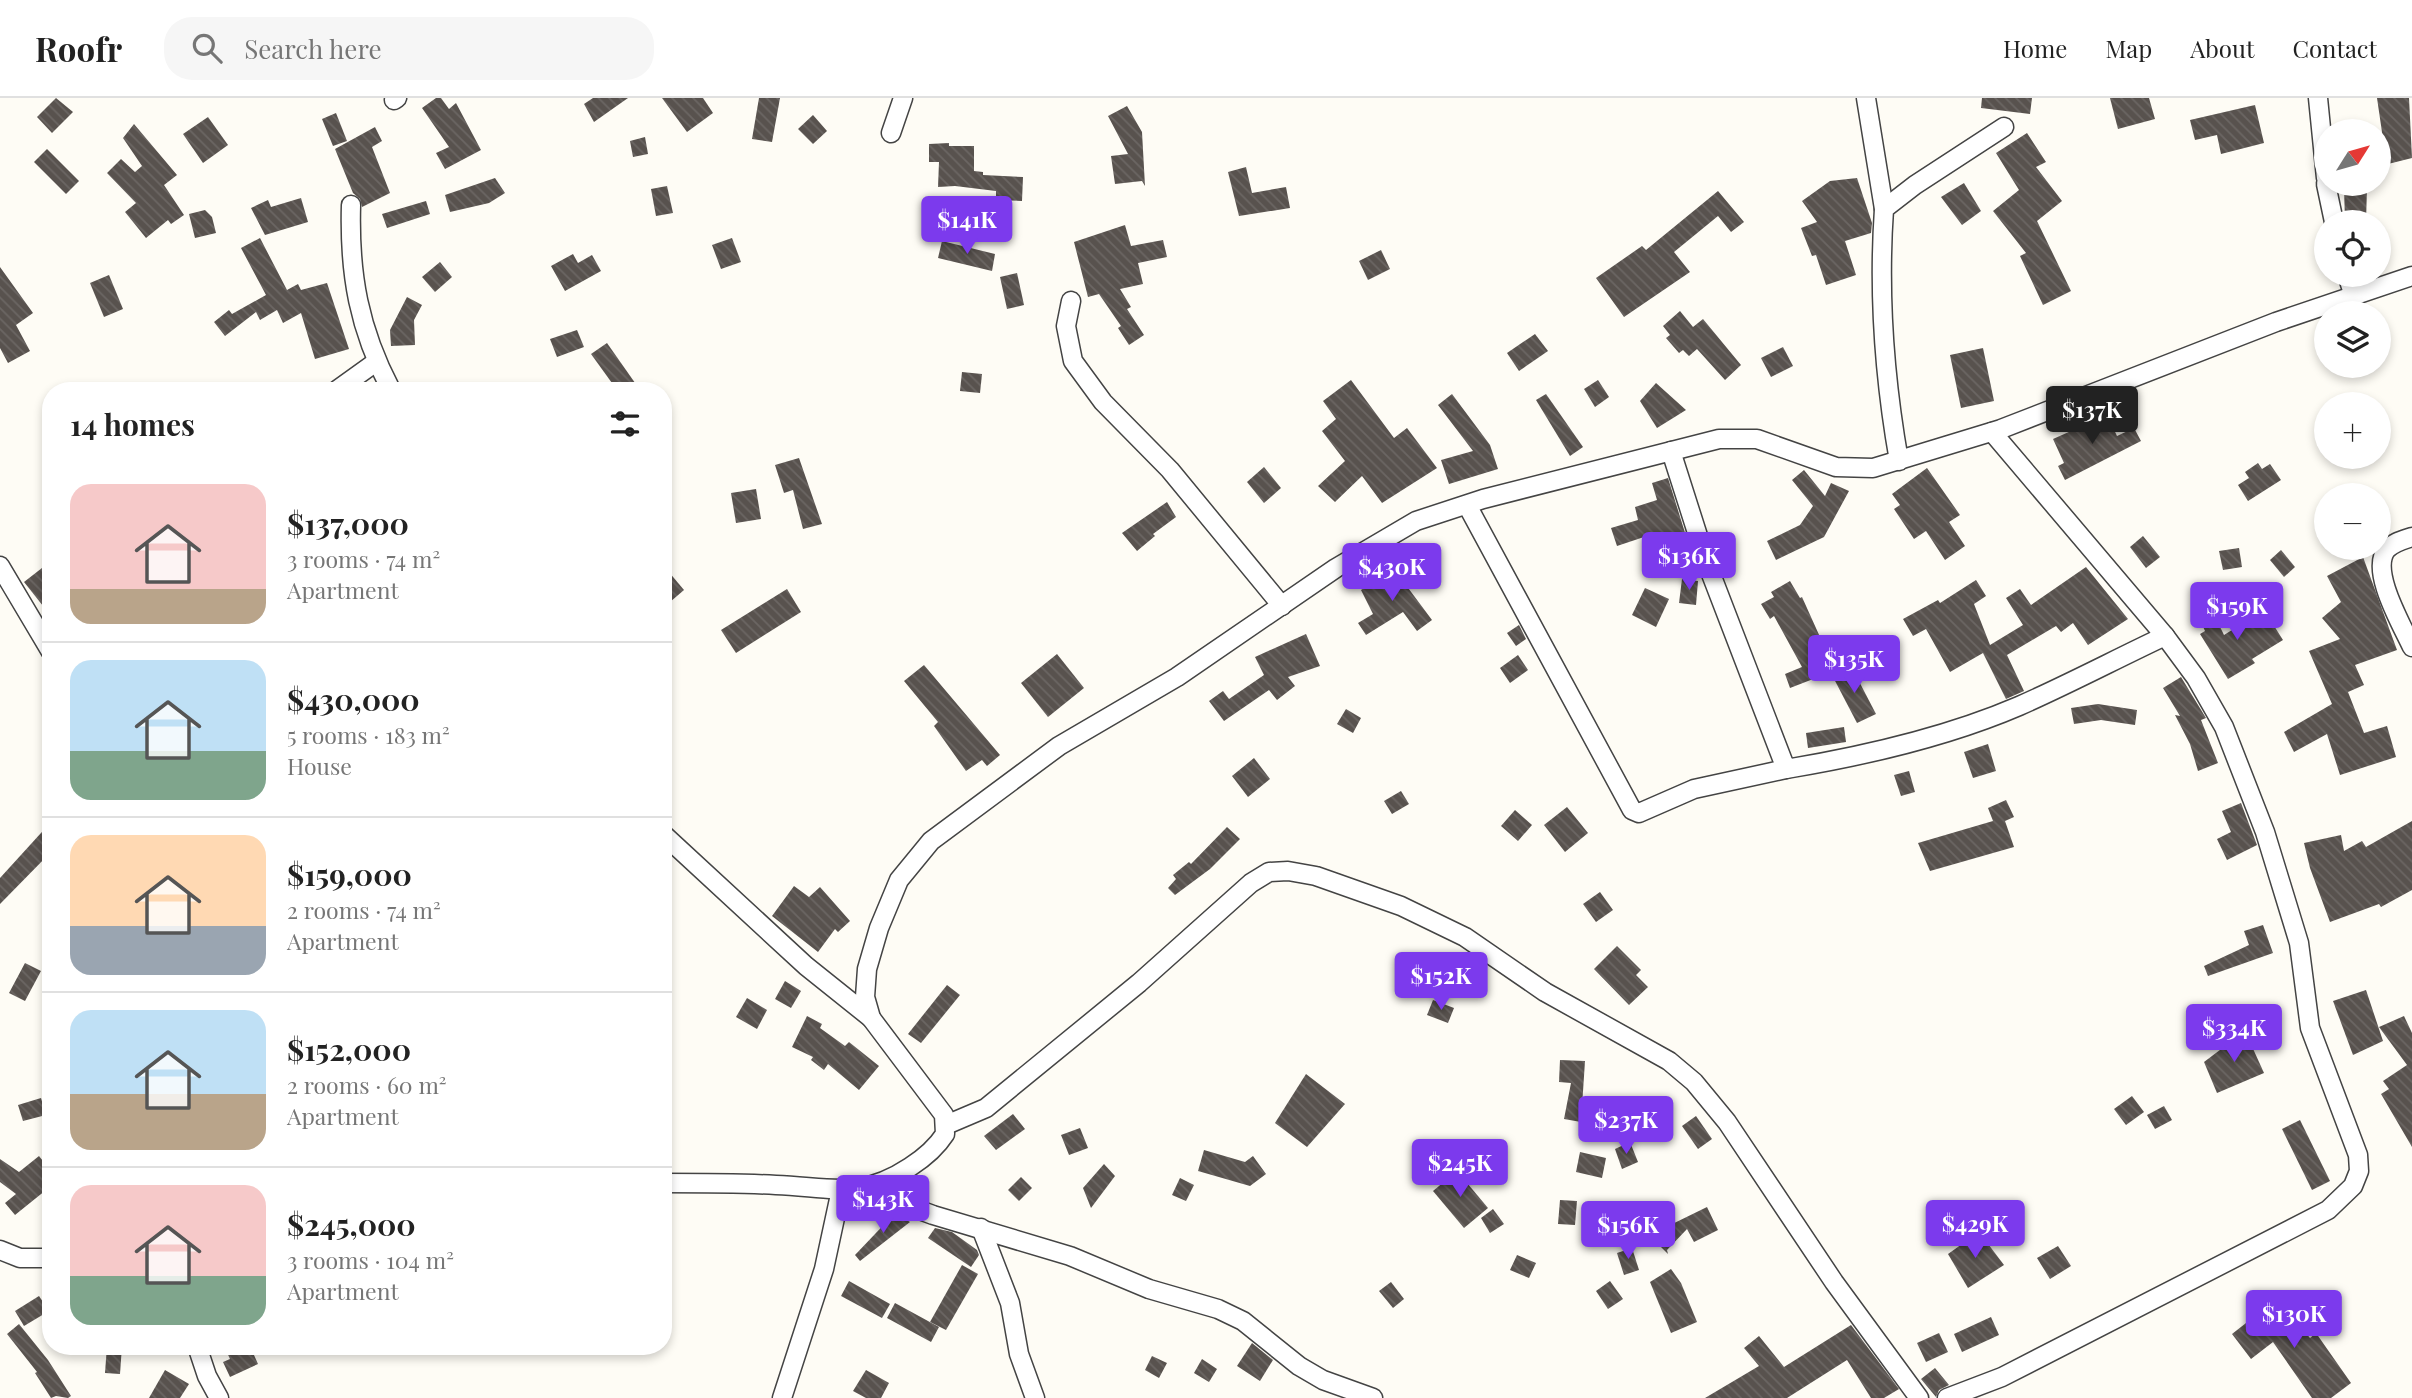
<!DOCTYPE html>
<html lang="en">
<head>
<meta charset="utf-8">
<style>
	body { margin:0; font-family:"Playfair Display",serif; background:#f6f6f6; color:#222; height:100vh; display:flex; flex-direction:column; font-size:26px; white-space:nowrap }
	* { box-sizing:border-box; margin:0 }
	p { font-size:23px; color:#767676 }
	.icon { flex:none; width:38px; height:38px; fill:none; stroke:currentColor; stroke-width:2; stroke-linecap:round; stroke-linejoin:round }
	.map { position:relative; flex:1; overflow:hidden }
	.sheet { position:absolute; left:42px; top:284px; width:630px; height:973px; display:flex; flex-direction:column; background:#fff; border-radius:28px; box-shadow:0 4px 10px #0003 }
	.sheet>* { flex:none }
	.needle { width:46px; rotate:53deg }
	.controls { position:absolute; left:2314px; top:21px; display:grid; gap:14px }
	.controls a { display:grid; place-items:center; width:77px; height:77px; border-radius:50%; background:#fff; box-shadow:0 4px 10px #0003; font-size:35px }
	.price { position:absolute; translate:-50% -60px; padding:0 16px; border-radius:7px; background:#7c3aed; color:#fff; font-size:23px; line-height:46px; filter:drop-shadow(0 2px 4px #0008) }
	.price::after { content:''; position:absolute; left:50%; top:42px; width:21px; height:16px; margin-left:-10px; background:inherit; clip-path:polygon(0 0,100% 0,50% 100%) }
	.price.on { background:#222; color:#fff }
	ul { padding:0; list-style:none }
	li { display:flex; align-items:center; gap:21px; height:175px; padding:0 28px }
	li+li { border-top:2px solid #e0e0e0 }
	li span { display:grid; place-items:center; flex:none; width:196px; height:140px; border-radius:21px; color:#555 }
	li>.icon { margin-inline-start:auto }
	span .icon { width:84px; height:84px; fill:#fffc; stroke-width:1 }
	li b { font-size:30px }
	h2 { display:flex; justify-content:space-between; align-items:center; height:84px; padding:0 28px; font-size:30px }
	header { display:flex; align-items:center; gap:42px; box-sizing:border-box; height:98px; padding:0 35px; background:#fff; border-bottom:2px solid #e0e0e0 }
	header strong { font-size:33px }
	nav { display:flex; gap:38px; margin-inline-start:auto; font-size:24px }
	.search { width:490px; height:63px; background:#f6f6f6; display:flex; align-items:center; gap:18px; box-sizing:border-box; padding:0 24px; border-radius:28px; color:#767676; font-size:26px }
	.map>svg:first-child { display:block }
</style>
</head>
<body>
<header>
<strong>Roofr</strong>
<div class="search"><svg class="icon" aria-label="search" viewBox="0 0 24 24"><circle cx="10" cy="10" r="6"/><path d="M15 15l6 6"/></svg>Search here</div>
<nav><a>Home</a><a>Map</a><a>About</a><a>Contact</a></nav>
</header>
<div class="map">
<svg width="2412" height="1300" viewBox="0 0 2412 1300">
	<defs>
		<pattern id="building-back-hatch" width="6" height="6" patternUnits="userSpaceOnUse" patternTransform="scale(1.75)"><rect width="6" height="6" fill="#58524e"/><path d="M-1 5l2 2M0 0l6 6M5-1l2 2" fill="none" stroke="#6b6663"/></pattern>
	</defs>
	<rect width="100%" height="100%" fill="#fefcf5"/>
	<g fill="url(#building-back-hatch)">
		<polygon points="56,0 73,14 52,35 37,19"/>
		<polygon points="436,0 441,0 449,11 456,5 481,52 445,71 436,55 449,49 422,10"/>
		<polygon points="593,0 628,0 594,24 584,6"/>
		<polygon points="662,0 703,0 713,15 687,34"/>
		<polygon points="759,0 780,0 772,44 752,41"/>
		<polygon points="1982,0 2032,0 2030,16 1981,10"/>
		<polygon points="2110,0 2149,0 2155,21 2118,31"/>
		<polygon points="2377,0 2409,0 2412,60 2384,67 2378,46 2378,42 2383,41"/>
		<polygon points="2255,7 2264,45 2221,56 2217,37 2195,42 2190,22"/>
		<polygon points="1127,8 1142,34 1145,88 1142,83 1115,86 1111,58 1128,56 1108,18"/>
		<polygon points="336,15 347,43 333,48 322,21"/>
		<polygon points="813,17 827,33 813,46 798,31"/>
		<polygon points="208,19 228,47 203,65 183,36"/>
		<polygon points="134,26 177,77 164,87 184,117 171,126 168,122 146,140 125,114 136,105 107,75 121,61 135,74 142,68 123,40"/>
		<polygon points="375,29 382,43 372,49 390,95 362,109 360,101 353,95 335,51"/>
		<polygon points="2027,35 2046,64 2036,69 2062,103 2037,123 2071,193 2043,207 2020,158 2026,155 1993,113 2019,92 1996,55"/>
		<polygon points="645,39 648,56 633,59 630,43"/>
		<polygon points="949,45 949,48 974,48 974,73 983,74 983,77 1023,79 1022,103 996,102 996,93 955,88 938,89 939,64 929,64 929,46"/>
		<polygon points="47,51 79,83 66,96 34,64"/>
		<polygon points="1246,69 1252,95 1286,89 1290,110 1239,118 1228,74"/>
		<polygon points="495,80 505,95 489,105 450,114 445,97"/>
		<polygon points="1857,80 1872,125 1871,135 1845,143 1856,177 1826,187 1816,157 1812,158 1801,130 1817,124 1802,103 1830,83"/>
		<polygon points="1964,85 1981,113 1962,127 1941,99"/>
		<polygon points="667,88 673,115 656,118 651,91"/>
		<polygon points="2344,89 2367,90 2366,124 2345,124"/>
		<polygon points="1718,93 1744,124 1731,134 1718,118 1674,154 1690,174 1624,219 1596,180 1642,148 1646,152"/>
		<polygon points="301,100 308,124 265,137 251,110 268,102 271,109"/>
		<polygon points="426,103 430,116 387,130 382,116"/>
		<polygon points="205,112 212,119 216,135 195,140 189,116"/>
		<polygon points="1125,127 1131,148 1163,142 1167,159 1138,165 1143,186 1120,191 1131,209 1127,211 1144,237 1129,247 1118,230 1121,228 1099,196 1088,199 1074,144"/>
		<polygon points="260,140 287,192 298,186 301,192 327,185 349,251 315,261 301,215 283,225 277,212 260,222 256,214 225,238 214,224 229,212 232,216 266,197 241,150"/>
		<polygon points="732,140 741,164 721,171 712,147"/>
		<polygon points="942,143 995,156 992,173 938,160"/>
		<polygon points="1381,152 1390,171 1368,182 1359,163"/>
		<polygon points="573,156 578,165 592,157 601,173 565,193 551,168"/>
		<polygon points="440,164 452,179 435,194 422,179"/>
		<polygon points="0,169 33,215 16,227 30,253 8,265 0,250"/>
		<polygon points="1017,175 1024,207 1007,211 1000,179"/>
		<polygon points="109,177 123,211 104,219 90,185"/>
		<polygon points="407,199 422,207 414,222 415,247 391,248 390,232"/>
		<polygon points="1680,213 1693,229 1703,221 1741,267 1725,282 1697,251 1689,258 1683,252 1679,255 1666,240 1670,237 1663,228"/>
		<polygon points="577,232 584,249 557,259 550,241"/>
		<polygon points="1535,236 1548,253 1519,273 1507,255"/>
		<polygon points="607,245 640,292 617,292 591,256"/>
		<polygon points="1783,249 1793,268 1771,279 1761,260"/>
		<polygon points="1983,250 1994,303 1961,310 1950,257"/>
		<polygon points="962,274 982,276 980,295 960,293"/>
		<polygon points="1351,282 1394,340 1407,330 1437,370 1382,405 1362,378 1335,404 1318,388 1345,363 1322,333 1336,321 1323,303"/>
		<polygon points="1598,282 1609,299 1595,309 1584,291"/>
		<polygon points="1656,285 1686,312 1657,330 1640,303"/>
		<polygon points="1452,296 1490,347 1498,371 1449,386 1441,362 1473,353 1438,307"/>
		<polygon points="1546,296 1583,349 1570,358 1536,302"/>
		<polygon points="2107,317 2117,338 2134,330 2141,343 2065,382 2058,368 2064,365 2053,341"/>
		<polygon points="799,360 822,426 803,431 793,392 784,395 775,367"/>
		<polygon points="2258,365 2262,371 2270,366 2281,382 2248,403 2238,387 2249,380 2245,374"/>
		<polygon points="1264,369 1281,390 1264,405 1247,384"/>
		<polygon points="1927,370 1960,417 1949,424 1965,448 1945,462 1926,433 1914,441 1894,411 1900,407 1892,396"/>
		<polygon points="1804,372 1825,398 1831,385 1849,393 1824,439 1776,462 1767,443 1800,427 1813,408 1792,382"/>
		<polygon points="1668,380 1686,438 1647,449 1644,439 1617,448 1611,430 1638,422 1635,409 1657,402 1652,385"/>
		<polygon points="756,391 761,421 736,425 731,395"/>
		<polygon points="1167,404 1176,419 1153,436 1155,438 1137,453 1122,435"/>
		<polygon points="2143,438 2160,459 2146,470 2130,449"/>
		<polygon points="2239,450 2242,469 2223,472 2219,453"/>
		<polygon points="2281,452 2295,469 2284,479 2270,462"/>
		<polygon points="2363,459 2397,552 2355,567 2364,587 2348,594 2364,635 2387,628 2396,659 2340,677 2327,636 2294,654 2284,634 2332,606 2309,553 2340,541 2322,520 2341,504 2327,478"/>
		<polygon points="51,463 51,518 24,484"/>
		<polygon points="663,467 684,492 663,510"/>
		<polygon points="2086,469 2128,521 2088,547 2073,525 2061,534 2056,528 2007,557 2024,593 2006,601 1983,555 1950,574 1926,531 1913,538 1903,521 1938,502 1940,505 1976,482 1986,498 1974,506 1990,547 2023,527 2006,500 2020,491 2031,507"/>
		<polygon points="1394,471 1432,522 1417,533 1403,514 1366,537 1358,525 1373,516 1361,492"/>
		<polygon points="1682,481 1698,483 1696,507 1679,505"/>
		<polygon points="1790,483 1800,500 1802,499 1820,539 1839,571 1790,590 1785,576 1802,569 1774,518 1770,521 1761,506 1774,499 1771,494"/>
		<polygon points="1645,490 1669,501 1656,529 1632,517"/>
		<polygon points="787,491 801,514 736,555 721,532"/>
		<polygon points="2209,506 2224,537 2251,520 2257,528 2269,520 2283,542 2252,561 2255,565 2228,581 2200,536 2205,533 2196,513"/>
		<polygon points="1519,527 1526,541 1516,548 1507,535"/>
		<polygon points="1306,536 1320,568 1288,579 1295,588 1277,602 1269,592 1224,623 1209,603 1223,593 1229,601 1264,577 1255,559"/>
		<polygon points="1057,556 1084,590 1048,619 1021,585"/>
		<polygon points="1518,557 1528,572 1510,585 1500,570"/>
		<polygon points="924,567 1000,657 987,668 982,662 966,673 934,628 938,624 904,583"/>
		<polygon points="1851,568 1876,616 1857,625 1833,579"/>
		<polygon points="2181,579 2206,620 2201,622 2218,665 2198,673 2190,646 2175,617 2180,618 2163,590"/>
		<polygon points="2098,606 2137,612 2135,627 2101,622 2074,626 2071,610"/>
		<polygon points="1346,611 1361,620 1353,635 1337,626"/>
		<polygon points="1844,629 1846,644 1808,650 1806,635"/>
		<polygon points="1988,646 1996,673 1973,680 1964,654"/>
		<polygon points="1254,660 1270,681 1248,699 1232,678"/>
		<polygon points="1909,673 1915,694 1901,698 1894,677"/>
		<polygon points="1401,693 1409,706 1392,716 1384,703"/>
		<polygon points="2006,702 2014,719 2005,723 2014,749 1930,773 1918,745 1993,723 1988,710"/>
		<polygon points="2241,705 2257,747 2227,762 2217,741 2231,734 2222,713"/>
		<polygon points="1567,709 1588,735 1565,754 1544,727"/>
		<polygon points="1515,712 1532,727 1518,743 1501,728"/>
		<polygon points="2412,723 2412,792 2381,809 2379,806 2330,824 2310,770 2304,745 2341,737 2344,753 2362,743 2366,749"/>
		<polygon points="51,724 51,754 0,806 0,780"/>
		<polygon points="1227,729 1240,741 1210,771 1175,797 1168,790 1176,781 1173,777 1189,764 1191,766"/>
		<polygon points="794,788 809,799 820,789 850,823 838,834 835,831 818,854 772,818"/>
		<polygon points="1600,794 1613,812 1596,824 1583,806"/>
		<polygon points="2263,827 2273,855 2208,878 2204,868 2249,847 2244,833"/>
		<polygon points="1617,848 1641,872 1636,877 1648,889 1629,907 1594,871"/>
		<polygon points="25,865 41,873 25,903 9,895"/>
		<polygon points="785,883 801,893 791,910 775,901"/>
		<polygon points="947,887 960,897 921,945 908,936"/>
		<polygon points="2366,892 2383,943 2353,957 2333,903"/>
		<polygon points="747,900 767,912 757,931 736,919"/>
		<polygon points="1433,902 1454,910 1448,925 1427,917"/>
		<polygon points="807,918 822,926 820,930 845,948 849,944 879,968 859,992 828,966 824,972 811,962 813,959 792,949"/>
		<polygon points="2404,918 2412,935 2412,1049 2381,996 2389,991 2383,983 2407,967 2379,929"/>
		<polygon points="2245,933 2264,975 2217,995 2204,964"/>
		<polygon points="1560,962 1585,963 1581,1024 1564,1021 1571,985 1559,984"/>
		<polygon points="1306,976 1345,1006 1307,1049 1275,1025"/>
		<polygon points="2132,998 2144,1014 2126,1027 2114,1011"/>
		<polygon points="41,1000 46,1017 23,1023 18,1007"/>
		<polygon points="2164,1008 2172,1022 2155,1031 2147,1017"/>
		<polygon points="1013,1016 1025,1031 996,1052 984,1038"/>
		<polygon points="1696,1018 1712,1041 1698,1051 1682,1028"/>
		<polygon points="2300,1022 2330,1083 2312,1092 2282,1031"/>
		<polygon points="1080,1030 1088,1050 1069,1057 1061,1037"/>
		<polygon points="1630,1044 1638,1064 1622,1071 1615,1051"/>
		<polygon points="1204,1052 1245,1064 1253,1058 1266,1076 1250,1088 1198,1073"/>
		<polygon points="1580,1054 1606,1060 1602,1080 1576,1074"/>
		<polygon points="39,1058 51,1073 51,1088 15,1117 5,1105 16,1096 0,1084 0,1061 19,1074"/>
		<polygon points="1104,1066 1115,1078 1091,1110 1083,1090"/>
		<polygon points="1457,1073 1488,1110 1464,1130 1433,1093"/>
		<polygon points="1021,1079 1032,1090 1019,1103 1008,1092"/>
		<polygon points="1180,1080 1194,1087 1186,1103 1172,1097"/>
		<polygon points="1560,1102 1577,1103 1575,1127 1558,1126"/>
		<polygon points="1634,1108 1652,1110 1660,1132 1707,1109 1718,1132 1694,1144 1687,1131 1667,1152 1668,1156 1641,1129"/>
		<polygon points="1493,1111 1504,1126 1490,1135 1481,1120"/>
		<polygon points="895,1115 910,1124 860,1163 855,1157"/>
		<polygon points="935,1130 952,1134 977,1152 979,1157 971,1169 928,1140"/>
		<polygon points="1979,1134 2004,1167 1968,1190 1948,1156"/>
		<polygon points="2058,1148 2071,1168 2050,1181 2037,1160"/>
		<polygon points="1632,1150 1639,1172 1624,1177 1617,1155"/>
		<polygon points="1517,1157 1536,1165 1529,1180 1510,1172"/>
		<polygon points="962,1167 978,1176 946,1232 930,1224"/>
		<polygon points="1671,1171 1681,1185 1697,1224 1671,1235 1650,1184"/>
		<polygon points="849,1183 890,1206 882,1220 841,1198"/>
		<polygon points="1610,1183 1623,1201 1608,1211 1596,1193"/>
		<polygon points="1391,1184 1404,1201 1393,1210 1379,1193"/>
		<polygon points="39,1198 49,1213 24,1228 15,1213"/>
		<polygon points="2278,1200 2310,1240 2316,1235 2351,1285 2331,1300 2312,1300 2273,1244 2251,1261 2232,1236"/>
		<polygon points="895,1205 939,1229 931,1244 887,1220"/>
		<polygon points="1991,1219 1999,1237 1962,1254 1954,1236"/>
		<polygon points="19,1226 48,1262 71,1298 68,1300 56,1298 51,1300 35,1275 37,1274 7,1236"/>
		<polygon points="1851,1227 1899,1291 1884,1300 1871,1300 1847,1262 1787,1300 1705,1300 1759,1268 1744,1250 1759,1238 1784,1269"/>
		<polygon points="1939,1235 1948,1254 1926,1264 1917,1245"/>
		<polygon points="1252,1245 1273,1262 1260,1283 1237,1268"/>
		<polygon points="107,1248 122,1248 120,1276 105,1275"/>
		<polygon points="224,1248 250,1248 258,1266 230,1279 223,1264 230,1261"/>
		<polygon points="1152,1258 1167,1265 1159,1280 1145,1272"/>
		<polygon points="1202,1261 1217,1271 1209,1284 1194,1275"/>
		<polygon points="1935,1270 1949,1287 1939,1292 1936,1299 1921,1281"/>
		<polygon points="165,1272 189,1286 180,1300 149,1300"/>
		<polygon points="866,1272 889,1285 881,1300 866,1300 853,1293"/>
	</g>
	<g fill="none" stroke-linecap="round" stroke-linejoin="round">
		<g stroke="#444" stroke-width="21">
			<g id="street">
				<polyline points="1866,0 1884,111"/>
				<polyline points="2318,0 2326,80"/>
				<polyline points="394,2 397,0"/>
				<polyline points="891,35 903,0"/>
				<polyline points="2326,86 2334,124"/>
				<path d="M351,107C349,177 359,231 391,292"/>
				<polyline points="2347,177 2354,198"/>
				<polyline points="1071,203 1066,228 1073,263 1103,304 1170,372 1282,508"/>
				<polyline points="337,292 376,264"/>
				<path d="M1671,353L1706,463L1786,671C1864,658 1947,639 2019,608C2069,586 2116,561 2165,538"/>
				<path d="M1899,363C1884,278 1878,197 1884,111L1915,87L2004,29"/>
				<polyline points="1467,407 1632,712 1639,715 1694,691 1786,671"/>
				<path d="M2412,439C2403,442 2394,444 2387,451C2369,472 2402,527 2412,549"/>
				<polyline points="0,468 51,554"/>
				<polyline points="663,736 806,868 871,920"/>
				<polyline points="946,1027 986,1010 1139,885 1251,785 1269,774 1288,773 1316,778 1401,808 1465,839 1545,894 1669,963 1694,984 1727,1024 1834,1184 1919,1300"/>
				<path d="M663,1085C701,1085 739,1085 776,1087C831,1089 860,1102 910,1069C924,1060 936,1050 945,1036L944,1017L871,920L865,899L867,871L879,830L899,782L931,743L1059,648L1177,579L1336,470L1416,423L1483,401L1719,341H1757L1836,369L1873,370L2001,331L2276,224L2412,178"/>
				<polyline points="863,1091 933,1117 1070,1158 1149,1191 1218,1211 1243,1223 1299,1268 1323,1282 1373,1300"/>
				<polyline points="981,1130 1010,1205 1019,1256 1035,1300"/>
				<polyline points="0,1152 20,1160 51,1160"/>
				<polyline points="197,1248 207,1278 219,1300"/>
				<polyline points="782,1300 824,1171 841,1092"/>
				<polyline points="1947,1300 2002,1279 2328,1112 2353,1088 2359,1073 2358,1057 2310,930 2299,845 2265,734 2224,629 2196,580 2165,538 1992,334"/>
			</g>
		</g>
		<use href="#street" stroke="#fff" stroke-width="18"/>
	</g>
</svg>
<div class="controls">
<a><svg class="needle" viewBox="-14 -14 28 28"><path d="M0-13l5 13h-10z" fill="#e53935"/><path d="M0 13l5-13h-10z" fill="#767676"/></svg></a>
<a><svg class="icon" aria-label="locate" viewBox="0 0 24 24"><circle cx="12" cy="12" r="6"/><path d="M12 2v4M12 18v4M2 12h4M18 12h4"/></svg></a>
<a><svg class="icon" aria-label="layers" viewBox="0 0 24 24"><path d="M12 4l9 5-9 5-9-5zM3 14l9 5 9-5"/></svg></a>
<a>+</a>
<a>−</a>
</div>
<b class="price" style="left:967px;top:158px">$141K</b>
<b class="price on" style="left:2092px;top:348px">$137K</b>
<b class="price" style="left:1689px;top:494px">$136K</b>
<b class="price" style="left:1392px;top:505px">$430K</b>
<b class="price" style="left:2237px;top:544px">$159K</b>
<b class="price" style="left:1854px;top:597px">$135K</b>
<b class="price" style="left:1441px;top:914px">$152K</b>
<b class="price" style="left:2234px;top:966px">$334K</b>
<b class="price" style="left:1626px;top:1058px">$237K</b>
<b class="price" style="left:1460px;top:1101px">$245K</b>
<b class="price" style="left:883px;top:1137px">$143K</b>
<b class="price" style="left:1975px;top:1162px">$429K</b>
<b class="price" style="left:1628px;top:1163px">$156K</b>
<b class="price" style="left:2294px;top:1252px">$130K</b>
<section class="sheet">
<h2>14 homes<svg class="icon" aria-label="filters" viewBox="0 0 24 24"><path d="M4 7h16M4 17h16"/><circle cx="9" cy="7" r="2"/><circle cx="15" cy="17" r="2"/></svg></h2>
<ul>
<li><span style="background:linear-gradient(#f6c9c9 75%,#b9a48a 0)"><svg class="icon" aria-label="home" viewBox="0 0 24 24"><path d="M3 11l9-7 9 7M6 9v11h12V9"/></svg></span><div><b>$137,000</b><p>3 rooms · 74 m²</p><p>Apartment</p></div></li>
<li><span style="background:linear-gradient(#bfe0f5 65%,#7fa58c 0)"><svg class="icon" aria-label="home" viewBox="0 0 24 24"><path d="M3 11l9-7 9 7M6 9v11h12V9"/></svg></span><div><b>$430,000</b><p>5 rooms · 183 m²</p><p>House</p></div></li>
<li><span style="background:linear-gradient(#ffd9b3 65%,#9aa5b1 0)"><svg class="icon" aria-label="home" viewBox="0 0 24 24"><path d="M3 11l9-7 9 7M6 9v11h12V9"/></svg></span><div><b>$159,000</b><p>2 rooms · 74 m²</p><p>Apartment</p></div></li>
<li><span style="background:linear-gradient(#bfe0f5 60%,#b9a48a 0)"><svg class="icon" aria-label="home" viewBox="0 0 24 24"><path d="M3 11l9-7 9 7M6 9v11h12V9"/></svg></span><div><b>$152,000</b><p>2 rooms · 60 m²</p><p>Apartment</p></div></li>
<li><span style="background:linear-gradient(#f6c9c9 65%,#7fa58c 0)"><svg class="icon" aria-label="home" viewBox="0 0 24 24"><path d="M3 11l9-7 9 7M6 9v11h12V9"/></svg></span><div><b>$245,000</b><p>3 rooms · 104 m²</p><p>Apartment</p></div></li>
</ul>
</section>
</div>
</body>
</html>
